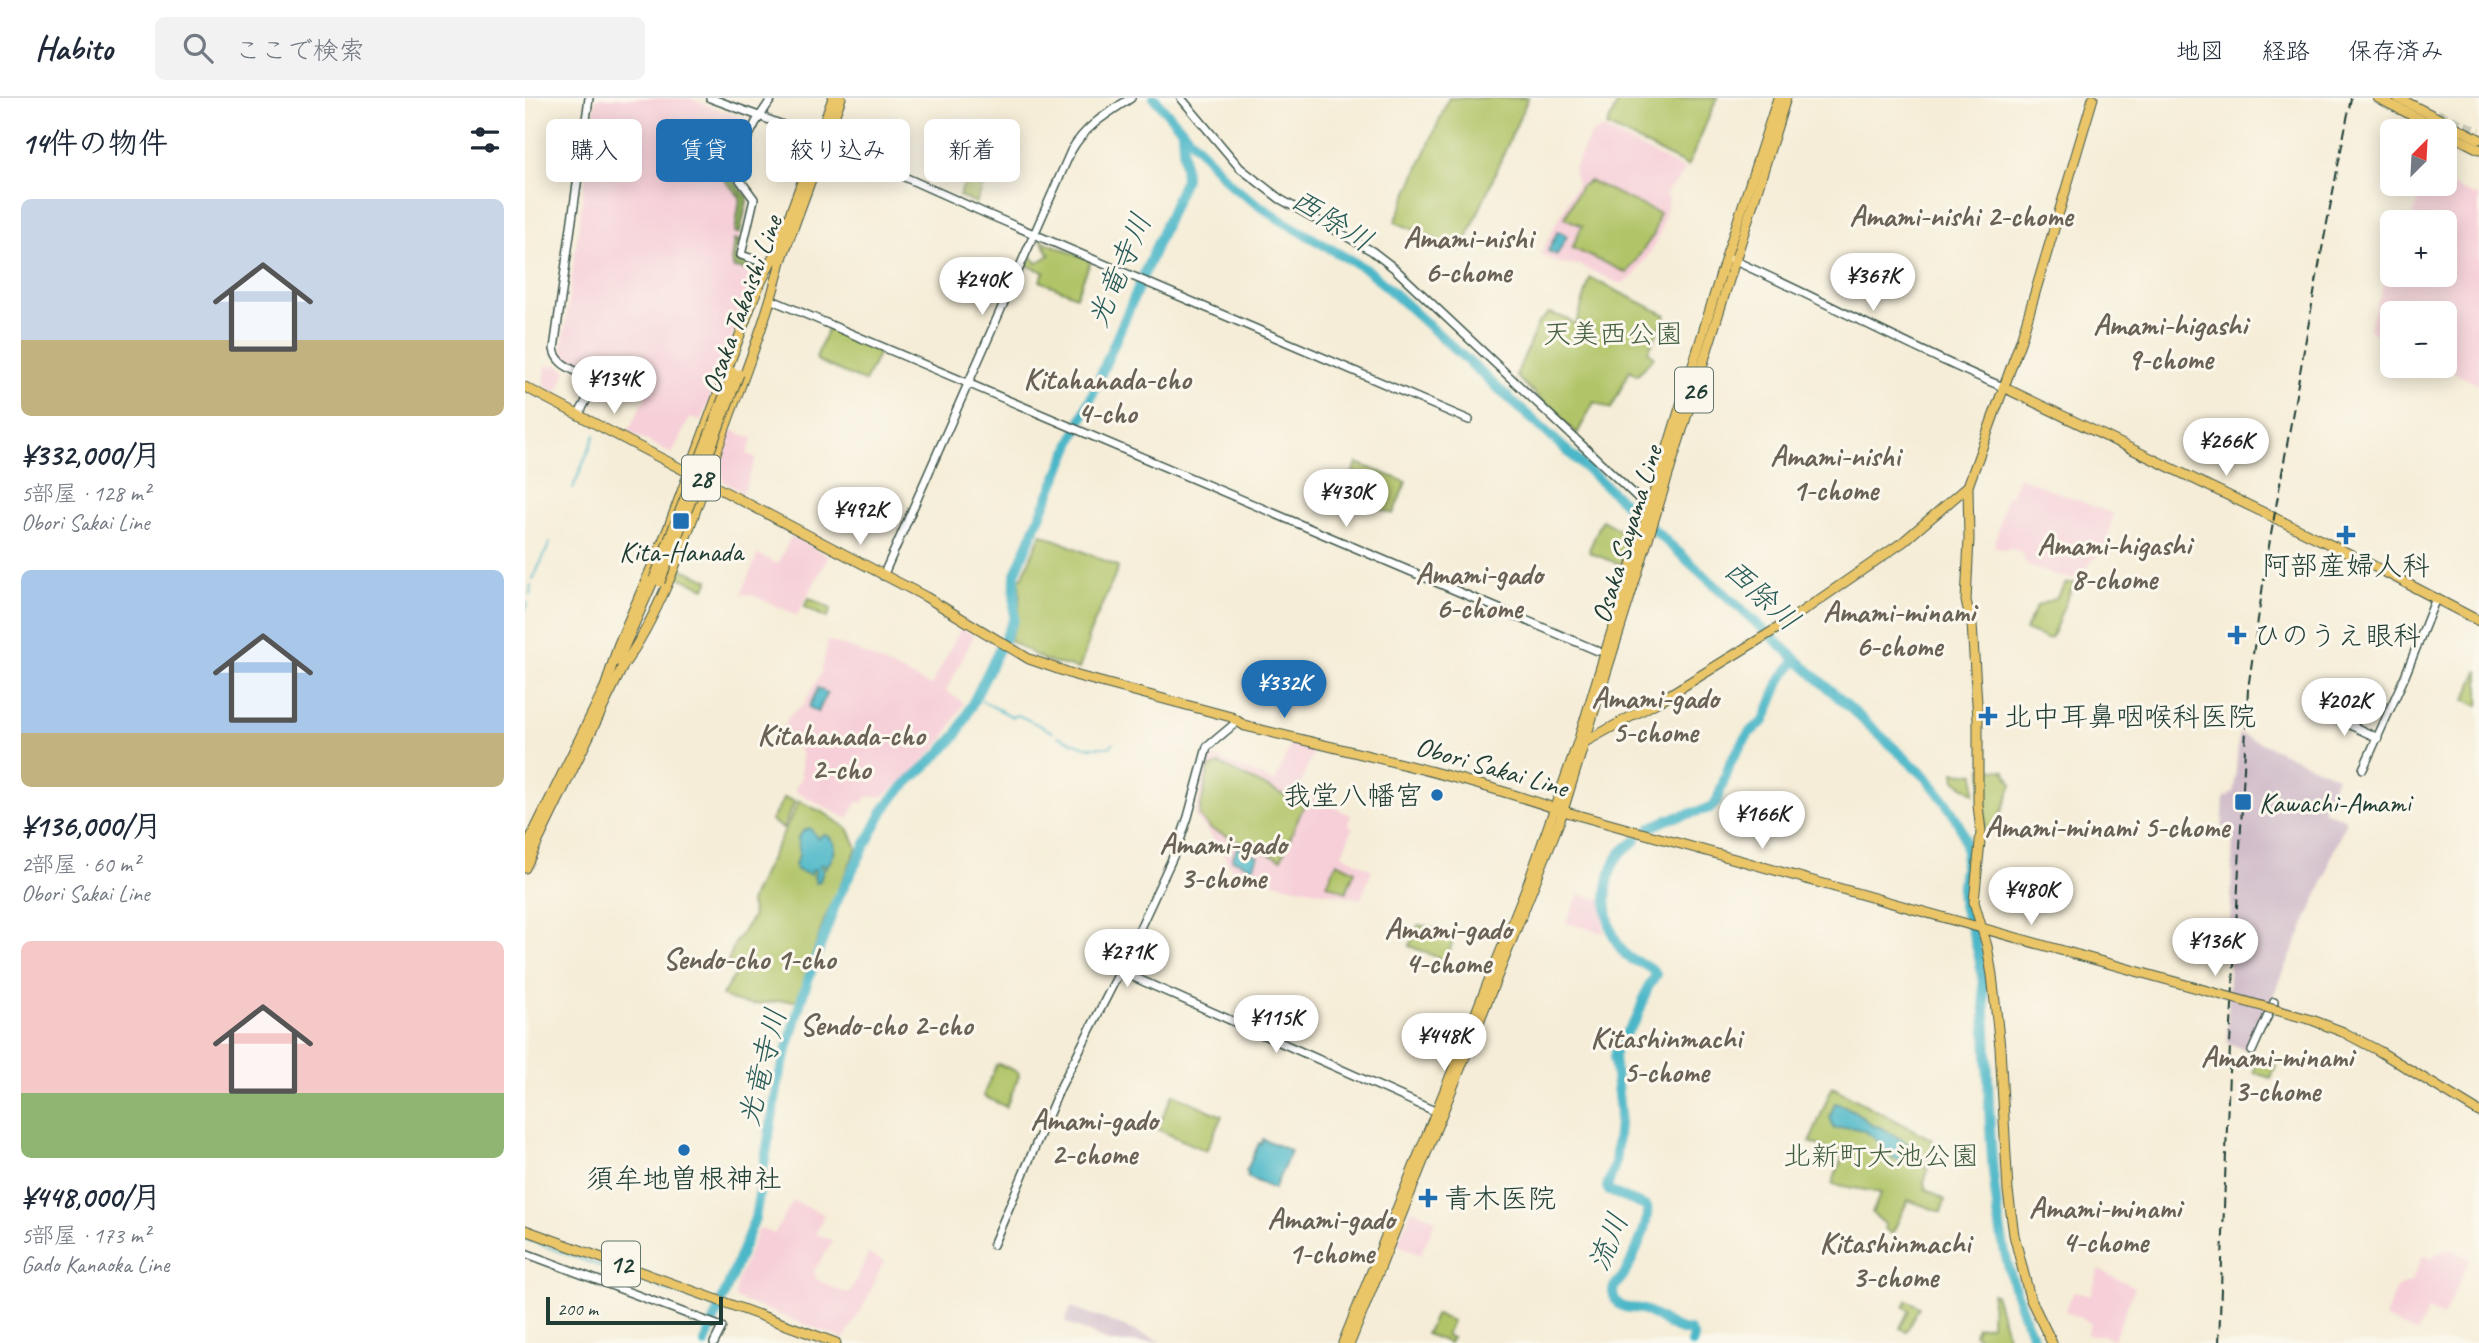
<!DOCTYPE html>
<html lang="ja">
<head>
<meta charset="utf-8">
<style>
	body { margin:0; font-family:Caveat,"Klee One",sans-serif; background:#f2f2f3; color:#1f2937; height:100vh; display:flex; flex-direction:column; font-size:26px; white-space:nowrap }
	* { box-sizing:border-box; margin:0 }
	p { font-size:23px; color:#747a83 }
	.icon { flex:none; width:38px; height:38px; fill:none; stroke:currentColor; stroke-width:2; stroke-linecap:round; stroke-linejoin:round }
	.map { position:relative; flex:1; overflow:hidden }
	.side { display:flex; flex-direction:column; background:#fff; width:525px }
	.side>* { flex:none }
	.hud { position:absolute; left:21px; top:21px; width:665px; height:63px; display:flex; gap:14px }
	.needle { width:46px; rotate:24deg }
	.fabs { position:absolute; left:1855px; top:21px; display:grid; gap:14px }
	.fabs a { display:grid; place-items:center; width:77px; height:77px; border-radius:10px; background:#fff; box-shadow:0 4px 18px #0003; font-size:35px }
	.scale { position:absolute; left:21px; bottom:18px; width:177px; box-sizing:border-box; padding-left:7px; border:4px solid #1f3d34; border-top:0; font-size:19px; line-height:24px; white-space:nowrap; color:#1f3d34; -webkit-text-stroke:5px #fbf7ec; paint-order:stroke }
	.price { position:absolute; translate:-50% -60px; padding:0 16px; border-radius:24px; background:#fff; color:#222; font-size:23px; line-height:46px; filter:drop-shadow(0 2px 4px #0008) }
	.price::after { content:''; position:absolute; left:50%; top:42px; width:21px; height:16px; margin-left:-10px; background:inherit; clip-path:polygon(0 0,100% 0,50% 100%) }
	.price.selected { background:#1f6fb2; color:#fff }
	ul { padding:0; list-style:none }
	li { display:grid; align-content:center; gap:14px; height:371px; padding:0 21px }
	li span { display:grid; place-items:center; height:217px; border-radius:10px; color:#555 }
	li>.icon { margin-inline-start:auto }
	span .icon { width:126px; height:126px; fill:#fffc; stroke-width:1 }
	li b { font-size:30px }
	h2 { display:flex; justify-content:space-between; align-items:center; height:84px; padding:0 21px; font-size:30px }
	.tag { padding:0 24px; border-radius:10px; background:#fff; box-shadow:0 4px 18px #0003; font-size:24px; line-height:63px }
	.tag.selected { background:#1f6fb2; color:#fff }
	header { display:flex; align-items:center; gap:42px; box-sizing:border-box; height:98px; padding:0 35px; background:#fff; border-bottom:2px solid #e0e1e3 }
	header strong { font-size:33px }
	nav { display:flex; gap:38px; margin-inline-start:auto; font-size:24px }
	.search { width:490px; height:63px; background:#f2f2f3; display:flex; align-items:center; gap:18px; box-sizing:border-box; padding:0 24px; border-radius:10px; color:#747a83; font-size:26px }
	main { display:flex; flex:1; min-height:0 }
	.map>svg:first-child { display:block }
</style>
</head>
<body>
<header>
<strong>Habito</strong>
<div class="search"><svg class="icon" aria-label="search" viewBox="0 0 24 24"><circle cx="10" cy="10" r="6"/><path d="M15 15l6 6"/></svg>ここで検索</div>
<nav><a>地図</a><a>経路</a><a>保存済み</a></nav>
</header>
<main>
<section class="side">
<h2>14件の物件<svg class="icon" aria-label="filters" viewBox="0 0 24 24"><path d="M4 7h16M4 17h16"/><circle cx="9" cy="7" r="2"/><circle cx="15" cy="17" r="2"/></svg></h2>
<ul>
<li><span style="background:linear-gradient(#c9d6e8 65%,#c2b280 0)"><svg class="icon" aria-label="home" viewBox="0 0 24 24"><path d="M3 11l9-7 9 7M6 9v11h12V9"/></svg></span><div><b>¥332,000/月</b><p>5部屋 · 128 m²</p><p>Obori Sakai Line</p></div></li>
<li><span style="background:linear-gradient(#a9c7e8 75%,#c2b280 0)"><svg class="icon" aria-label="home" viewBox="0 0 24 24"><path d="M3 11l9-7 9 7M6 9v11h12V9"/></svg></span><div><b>¥136,000/月</b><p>2部屋 · 60 m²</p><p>Obori Sakai Line</p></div></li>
<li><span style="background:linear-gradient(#f6c9c9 70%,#8fb573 0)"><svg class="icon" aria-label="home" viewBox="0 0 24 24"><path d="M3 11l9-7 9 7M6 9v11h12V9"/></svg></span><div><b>¥448,000/月</b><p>5部屋 · 173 m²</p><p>Gado Kanaoka Line</p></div></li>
</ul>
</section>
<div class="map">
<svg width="1954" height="1245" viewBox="0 0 1954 1245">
	<rect width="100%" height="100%" fill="#fbf7ec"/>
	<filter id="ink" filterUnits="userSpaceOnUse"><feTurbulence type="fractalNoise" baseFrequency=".0143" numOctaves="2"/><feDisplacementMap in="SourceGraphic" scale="14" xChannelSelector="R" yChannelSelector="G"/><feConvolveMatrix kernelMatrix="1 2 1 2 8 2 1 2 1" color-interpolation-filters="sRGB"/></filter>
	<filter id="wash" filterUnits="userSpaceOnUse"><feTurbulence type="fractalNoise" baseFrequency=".00686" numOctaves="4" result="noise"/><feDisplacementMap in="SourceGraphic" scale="28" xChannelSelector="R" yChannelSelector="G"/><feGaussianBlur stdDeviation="1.57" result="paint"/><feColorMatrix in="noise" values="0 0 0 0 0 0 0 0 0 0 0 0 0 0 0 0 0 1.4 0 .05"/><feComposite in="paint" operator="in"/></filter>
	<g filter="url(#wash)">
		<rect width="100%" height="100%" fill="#f5edd7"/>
		<g fill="#f6cfd8">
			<polygon points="71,0 164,0 223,22 225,25 202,68 204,78 223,99 224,103 210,160 234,168 176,324 165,319 148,354 145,355 103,333 121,298 84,277 73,276 50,265 42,260 37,251"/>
			<polygon points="1077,30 1160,72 1153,83 1144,90 1141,97 1144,100 1135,136 1127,152 1109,178 1098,185 1093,185 1054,167 1037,166 1015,156 1052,86 1048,72 1066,37"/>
			<polygon points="1920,85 1954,99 1954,287 1915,268 1920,268 1920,215 1867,215 1867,245 1843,231 1867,165 1867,177 1920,177 1920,124 1884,124 1901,86"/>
			<polygon points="21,266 27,269 30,266 42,272 33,293 30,294 20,289 19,285"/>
			<polygon points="206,332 228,340 222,356 231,360 218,395 199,384 193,367"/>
			<polygon points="1494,379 1588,416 1582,444 1577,453 1551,481 1527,477 1501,467 1498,456 1488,451 1480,452 1469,449 1481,398 1485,399"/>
			<polygon points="266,438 304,458 272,517 227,497 216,496 233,456 253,466"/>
			<polygon points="436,530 449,538 421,593 439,605 418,642 383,679 358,698 342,699 337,705 333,703 323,721 271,694 270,690 276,681 276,654 257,632 264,618 278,607 296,575 303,543 329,551 406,588"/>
			<polygon points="767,643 790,650 773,693 754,686 826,717 823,727 828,729 817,756 847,772 836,801 756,786 711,773 706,769 683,733 670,719 682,663 685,657 750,684"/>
			<polygon points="1054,796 1077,802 1079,835 1041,825"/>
			<polygon points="268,1103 299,1116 291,1136 308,1143 289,1173 291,1181 312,1192 325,1195 343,1156 359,1163 340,1205 319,1241 210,1200 212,1184 234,1130 249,1136"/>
			<polygon points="887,1111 911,1122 895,1157 871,1146"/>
			<polygon points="1925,1151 1945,1160 1918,1219 1903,1212 1892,1235 1860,1220 1872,1189 1886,1184 1898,1157 1908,1161 1911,1156"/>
			<polygon points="1574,1172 1610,1189 1588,1242 1578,1237 1561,1237 1566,1225 1540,1213 1549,1193 1565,1198"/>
		</g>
		<g fill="#d1bdca">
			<polygon points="1714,635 1812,679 1798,712 1822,722 1805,761 1802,776 1725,950 1720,952 1702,944 1708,732 1697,731 1699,698 1704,699 1705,695 1709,695"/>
			<polygon points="546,1209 582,1222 636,1244 586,1245 540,1224"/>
		</g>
		<g fill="#b1c468" stroke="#68804e" stroke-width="2">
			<polygon points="924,0 1003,0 937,152 870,124"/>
			<polygon points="1095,0 1192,0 1163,68 1082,28"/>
			<polygon points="441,82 458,89 451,105 434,98"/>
			<polygon points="1065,83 1134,115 1129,136 1102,175 1047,150 1057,128 1040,120 1055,89"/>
			<polygon points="516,142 566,163 551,198 515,183 519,174 501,167 505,157 512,165 525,157"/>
			<polygon points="1065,180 1141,217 1123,253 1129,259 1112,277 1105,272 1086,311 1069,304 1052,336 991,278 1013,225 1024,215 1043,221 1051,227"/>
			<polygon points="305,230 355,252 340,284 293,263 291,260 302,232"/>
			<polygon points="832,365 881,384 868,416 821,397 820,393"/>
			<polygon points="1077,422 1095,432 1105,442 1099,463 1094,466 1065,455 1064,452"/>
			<path d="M517,436L592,468L593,471L562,541L564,543L554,571L519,562L484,542C495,520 496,503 494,479L497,480L515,438Z"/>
			<polygon points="155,470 184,482 180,490 151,478"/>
			<path d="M1541,485H1550C1539,502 1535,522 1526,540L1522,541L1500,532L1512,508L1531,500Z"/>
			<polygon points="284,500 306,511 302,520 279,509"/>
			<polygon points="1954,572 1954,608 1940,602"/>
			<polygon points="694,666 779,707 756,761 686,731 674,718 684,670"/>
			<polygon points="1457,670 1480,673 1487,687 1469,734 1460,733"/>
			<polygon points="1429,674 1450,676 1449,696 1430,682"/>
			<polygon points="259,700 270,703 258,730 246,723"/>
			<path d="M274,703L301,716L324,732L332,750L299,822L272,903C242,899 228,916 197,897L212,874L202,867L210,845L228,818L225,805L228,796Z"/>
			<polygon points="812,764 830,773 821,794 802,786"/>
			<polygon points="893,827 905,829 930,838 921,861 919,862 884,848"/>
			<polygon points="1742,962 1751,968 1746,980 1729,975 1730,967"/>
			<polygon points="474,966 493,974 494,978 481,1009 458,998 471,967"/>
			<polygon points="1307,989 1406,1041 1408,1045 1400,1069 1403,1072 1399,1085 1401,1091 1420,1102 1416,1114 1383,1102 1367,1136 1359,1130 1361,1127 1347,1115 1356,1095 1307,1086 1318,1058 1285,1044"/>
			<polygon points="648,996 697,1018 681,1053 632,1031"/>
			<polygon points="1467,1195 1470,1196 1485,1245 1463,1245 1449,1236 1452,1229 1466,1227"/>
			<polygon points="1382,1202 1394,1209 1381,1234 1375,1230 1384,1212 1379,1209"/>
			<polygon points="911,1216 927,1223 921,1237 927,1240 924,1245 901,1236"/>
		</g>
		<g fill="#8caa5c" stroke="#567448" stroke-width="2">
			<polygon points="224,25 202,68 203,78 223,99 215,136 210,134 215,99 200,83 204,52 218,26"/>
			<polygon points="209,142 214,142 210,161 233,168 231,173 209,170 206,163"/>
		</g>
		<g fill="#4cb7c8" stroke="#367a7e" stroke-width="2">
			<polygon points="1033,133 1042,138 1032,157 1023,153"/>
			<polygon points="293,590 302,595 293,614 284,609"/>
			<path d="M285,730L293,741L298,736C317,743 310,759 300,770L299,766L295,767L298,773L295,783L291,785L289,779L291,771L287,772L286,777L271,772L270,767L274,757L273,739L279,732Z"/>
			<polygon points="712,749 733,758 728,770 707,761"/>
			<path d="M1310,1005C1323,1008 1336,1017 1346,1027L1355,1029L1389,1049L1388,1053H1382L1376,1062C1355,1062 1355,1021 1309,1031L1305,1019Z"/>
			<polygon points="738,1041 766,1053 749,1091 722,1079 724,1075 721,1074 734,1045 736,1046"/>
		</g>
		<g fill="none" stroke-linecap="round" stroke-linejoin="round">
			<g stroke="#4cb7c8" stroke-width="2">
				<polyline points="48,390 70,337"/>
				<polyline points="8,481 25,445"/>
				<polyline points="5,497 6,487"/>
				<polyline points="0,513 3,505"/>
				<polyline points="450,599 450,600"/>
				<polyline points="457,603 488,619 493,617 528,634"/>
				<polyline points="533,638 560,649 585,649 588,645"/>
				<polyline points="0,1141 194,1211"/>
			</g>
			<g stroke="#4cb7c8" stroke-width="10">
				<path d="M629,0L708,89L754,121L844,173L1402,680C1418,701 1441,727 1441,754C1440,770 1435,787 1437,802C1438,812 1444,823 1447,832C1452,848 1456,868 1458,884C1468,1004 1456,1135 1511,1245"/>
				<polyline points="1126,729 1144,721 1186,710 1191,705 1206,663 1224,635 1239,623 1256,581 1271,562"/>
				<path d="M1111,742C1104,748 1096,753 1092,760C1075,788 1079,833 1101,857C1109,866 1127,865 1131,877L1123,889L1112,920L1092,947L1089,959L1095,1015L1090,1066L1082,1089L1084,1093L1122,1109C1125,1124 1108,1161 1100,1175C1097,1181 1089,1186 1088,1193C1088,1198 1091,1204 1095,1207C1102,1212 1109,1209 1116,1211C1135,1217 1144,1232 1165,1233L1169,1240L1167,1245"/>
				<path d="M180,1245L230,1120L254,979L278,896L312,802L358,713C378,683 411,664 433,635L489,521L490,476L660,81L657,33"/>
			</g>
		</g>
	</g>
	<g filter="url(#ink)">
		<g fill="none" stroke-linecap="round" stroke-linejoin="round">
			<polyline stroke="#cacab6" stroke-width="10" stroke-dasharray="10 5" stroke-linecap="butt" points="1912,16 1954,34"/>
			<g stroke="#3f574c" stroke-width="10">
				<g id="minor">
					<polyline points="185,0 288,38 462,116 944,322"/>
					<polyline points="656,0 715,70 755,101 847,153 869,170 1128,414"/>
					<path d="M1201,159C1295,200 1384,250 1478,289"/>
					<polyline points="243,166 216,157 229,101 207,71 231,24 247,0"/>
					<polyline points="247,202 1073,553"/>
					<path d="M54,316L69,288C60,271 33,273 29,251L64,0"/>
					<path d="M358,478L546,53C560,28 583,15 606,0"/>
					<polyline points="1797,614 1853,640"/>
					<polyline points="1838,671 1880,578 1911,500"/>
					<polyline points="595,873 914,1015"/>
					<polyline points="1727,953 1749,904"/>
					<polyline points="468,1147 535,990 595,873 653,748 663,719 682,649 713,623"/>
					<polyline points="0,1155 197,1229 189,1245"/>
				</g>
			</g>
			<g stroke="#3f574c" stroke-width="11">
				<g id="major">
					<polyline points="1853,0 1954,51"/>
					<polyline points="1873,0 1954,41"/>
					<polyline points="248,162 308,0"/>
					<polyline points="256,163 316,0"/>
					<path d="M0,289L401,499L504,561L553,578L706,619L720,628C827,654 934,677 1038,713L1553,857"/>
					<polyline points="1478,289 1835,461 1954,523"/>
					<polyline points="93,563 129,481"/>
					<path d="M97,569C140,510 166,424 191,355C214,290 241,226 257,159"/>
					<polyline points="80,590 93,548 143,431 229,199 249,157"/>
					<polyline points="1058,645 1136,602 1256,528 1378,444 1443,388"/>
					<polyline points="0,752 82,585"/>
					<polyline points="0,770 99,566"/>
					<polyline points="1818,934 1854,953 1954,1014"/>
					<polyline points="0,1132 311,1245"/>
					<polyline points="818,1245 1004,783 1053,644 1201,159 1253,0"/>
					<polyline points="825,1245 1035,722 1261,0"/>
					<polyline points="1527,1245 1505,1200 1489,1137 1483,1093 1475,949 1467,877 1462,848 1449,804 1456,734 1453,707 1453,621 1447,526 1441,503 1444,441 1443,388 1496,242 1568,0"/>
				</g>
			</g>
			<use href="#minor" stroke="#fff" stroke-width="7"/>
			<use href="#major" stroke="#ebc669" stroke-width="9"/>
			<polyline stroke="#1f3d34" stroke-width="2" stroke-dasharray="10 5" stroke-linecap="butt" points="1694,1245 1705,947 1723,591 1742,459 1797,151 1826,0"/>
			<g stroke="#3f574c" stroke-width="11" stroke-linecap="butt">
				<g id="major-bridge">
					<polyline points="129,481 208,274"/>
					<polyline points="135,484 214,276"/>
					<polyline points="1553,857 1787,922 1818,934"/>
				</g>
			</g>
			<use href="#major-bridge" stroke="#ebc669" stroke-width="9"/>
		</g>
	</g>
	<g fill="#1f6fb2" stroke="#fbf7ec" stroke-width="2.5">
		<rect x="147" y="414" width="18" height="18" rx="3.5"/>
		<path d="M1817.5 426.5h7v7h7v7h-7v7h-7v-7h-7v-7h7z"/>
		<path d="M1708.5 526.5h7v7h7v7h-7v7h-7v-7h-7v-7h7z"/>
		<path d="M1459.5 607.5h7v7h7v7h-7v7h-7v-7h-7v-7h7z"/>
		<circle cx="912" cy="697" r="7"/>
		<rect x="1709" y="695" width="18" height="18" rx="3.5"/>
		<circle cx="159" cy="1052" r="7"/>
		<path d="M899.5 1089.5h7v7h7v7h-7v7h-7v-7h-7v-7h7z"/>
	</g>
	<g text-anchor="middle" stroke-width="6" stroke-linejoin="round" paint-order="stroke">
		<g fill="#fbf7ec" stroke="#61756b" stroke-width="2">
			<rect x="1150" y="269.5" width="38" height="45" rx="5"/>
			<rect x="157" y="357.5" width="38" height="45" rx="5"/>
			<rect x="77" y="1143.5" width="38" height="45" rx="5"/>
		</g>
		<g font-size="26" font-weight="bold" fill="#1f3d34">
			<text x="1169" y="301">26</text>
			<text x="176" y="389">28</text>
			<text x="96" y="1175">12</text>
		</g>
		<g font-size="28" fill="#1f3d34" stroke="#fbf7ec">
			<text transform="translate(216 206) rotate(-70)" y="10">Osaka Takaishi Line</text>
			<text transform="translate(1101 436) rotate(-73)" y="10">Osaka Sayama Line</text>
			<text transform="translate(967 668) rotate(16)" y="10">Obori Sakai Line</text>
		</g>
		<g font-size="28" fill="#445f41" stroke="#fbf7ec">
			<text x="1088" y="245">天美西公園</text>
			<text x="1356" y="1067">北新町大池公園</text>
		</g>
		<g font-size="28" fill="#1f3d34" stroke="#fbf7ec" text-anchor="start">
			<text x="156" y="463" text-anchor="middle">Kita-Hanada</text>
			<text x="1821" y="477" text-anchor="middle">阿部産婦人科</text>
			<text x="1728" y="547">ひのうえ眼科</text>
			<text x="1479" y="628">北中耳鼻咽喉科医院</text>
			<text x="898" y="707" text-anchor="end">我堂八幡宮</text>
			<text x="1734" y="714">Kawachi-Amami</text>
			<text x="159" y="1090" text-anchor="middle">須牟地曽根神社</text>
			<text x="919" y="1110">青木医院</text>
		</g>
		<g font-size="30" font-weight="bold" fill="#6a6257" stroke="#fbf7ec">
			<text x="1436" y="128">Amami-nishi 2-chome</text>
			<text x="943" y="150">Amami-nishi<tspan x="943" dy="34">6-chome</tspan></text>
			<text x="1645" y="237">Amami-higashi<tspan x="1645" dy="34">9-chome</tspan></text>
			<text x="582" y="291">Kitahanada-cho<tspan x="582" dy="34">4-cho</tspan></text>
			<text x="1310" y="368">Amami-nishi<tspan x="1310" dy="34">1-chome</tspan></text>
			<text x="1589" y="457">Amami-higashi<tspan x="1589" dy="34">8-chome</tspan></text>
			<text x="954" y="486">Amami-gado<tspan x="954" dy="34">6-chome</tspan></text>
			<text x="1374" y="524">Amami-minami<tspan x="1374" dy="34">6-chome</tspan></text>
			<text x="1130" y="610">Amami-gado<tspan x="1130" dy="34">5-chome</tspan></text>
			<text x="316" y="647">Kitahanada-cho<tspan x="316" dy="34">2-cho</tspan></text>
			<text x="1582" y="739">Amami-minami 5-chome</text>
			<text x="698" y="756">Amami-gado<tspan x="698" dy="34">3-chome</tspan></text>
			<text x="923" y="841">Amami-gado<tspan x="923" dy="34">4-chome</tspan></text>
			<text x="224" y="871">Sendo-cho 1-cho</text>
			<text x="361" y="937">Sendo-cho 2-cho</text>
			<text x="1141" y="950">Kitashinmachi<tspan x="1141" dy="34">5-chome</tspan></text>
			<text x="1752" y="969">Amami-minami<tspan x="1752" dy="34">3-chome</tspan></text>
			<text x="569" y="1032">Amami-gado<tspan x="569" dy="34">2-chome</tspan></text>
			<text x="1580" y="1120">Amami-minami<tspan x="1580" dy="34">4-chome</tspan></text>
			<text x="806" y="1131">Amami-gado<tspan x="806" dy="34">1-chome</tspan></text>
			<text x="1370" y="1155">Kitashinmachi<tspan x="1370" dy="34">3-chome</tspan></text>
		</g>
		<g font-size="30" font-style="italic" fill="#2a5c59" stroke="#fbf7ec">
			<text transform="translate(807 122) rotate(32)" y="10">西除川</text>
			<text transform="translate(594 172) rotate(-67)" y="10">光竜寺川</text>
			<text transform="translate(1237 497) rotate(42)" y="10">西除川</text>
			<text transform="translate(237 969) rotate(-76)" y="10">光竜寺川</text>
			<text transform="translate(1083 1144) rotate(-68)" y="10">流川</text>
		</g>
	</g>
</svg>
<div class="fabs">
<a><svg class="needle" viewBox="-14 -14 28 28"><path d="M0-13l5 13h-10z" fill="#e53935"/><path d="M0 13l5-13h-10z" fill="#747a83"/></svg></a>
<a>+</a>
<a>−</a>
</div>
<div class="scale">200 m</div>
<b class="price" style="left:1348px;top:215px">¥367K</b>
<b class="price" style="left:457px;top:219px">¥240K</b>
<b class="price" style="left:89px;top:318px">¥134K</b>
<b class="price" style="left:1701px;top:380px">¥266K</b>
<b class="price" style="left:821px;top:431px">¥430K</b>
<b class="price" style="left:335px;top:449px">¥492K</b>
<b class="price selected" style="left:759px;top:622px">¥332K</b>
<b class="price" style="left:1819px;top:640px">¥202K</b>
<b class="price" style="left:1237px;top:753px">¥166K</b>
<b class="price" style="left:1506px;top:829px">¥480K</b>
<b class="price" style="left:1690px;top:880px">¥136K</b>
<b class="price" style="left:602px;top:891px">¥271K</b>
<b class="price" style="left:751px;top:957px">¥115K</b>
<b class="price" style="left:919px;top:975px">¥448K</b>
<div class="hud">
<a class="tag">購入</a>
<a class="tag selected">賃貸</a>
<a class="tag">絞り込み</a>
<a class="tag">新着</a>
</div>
</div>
</main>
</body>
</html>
